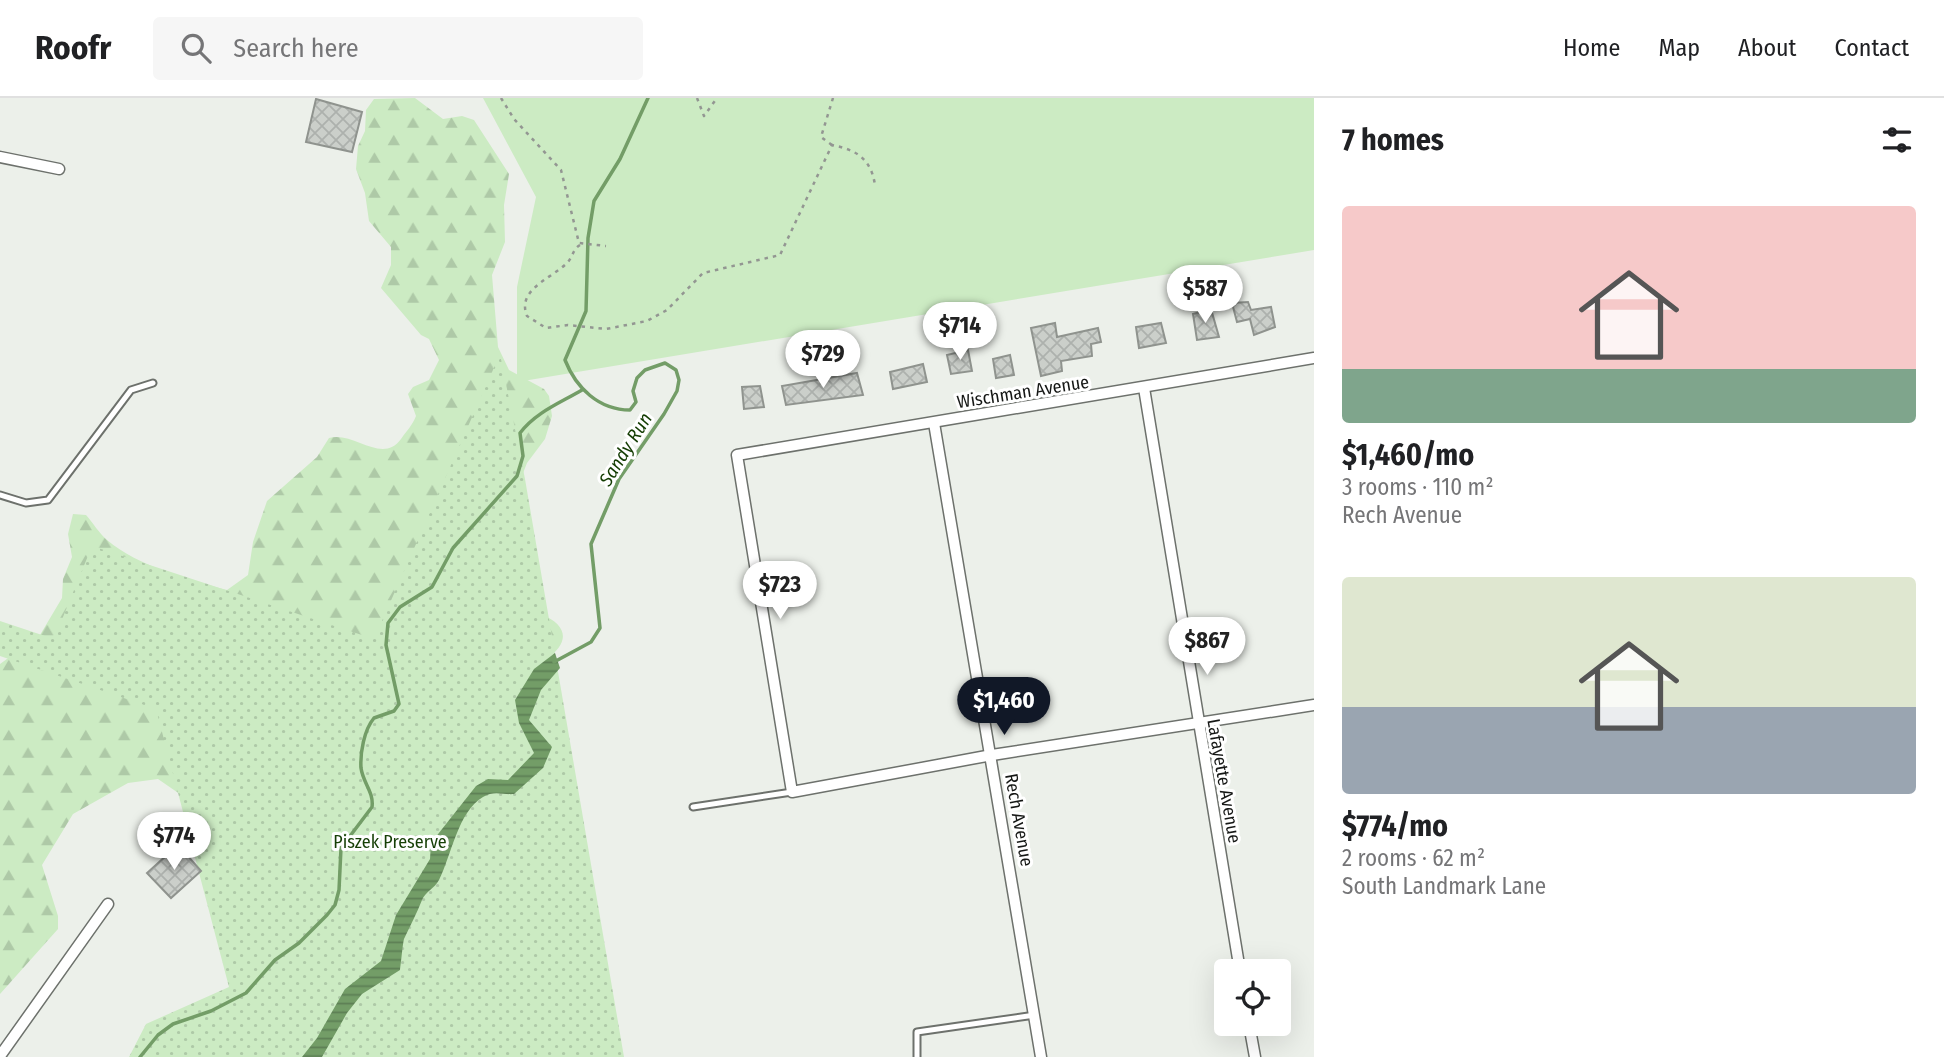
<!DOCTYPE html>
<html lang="en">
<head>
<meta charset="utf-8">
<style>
	body { margin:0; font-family:"Fira Sans Condensed",sans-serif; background:#f6f6f6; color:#202124; height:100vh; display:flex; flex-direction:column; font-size:26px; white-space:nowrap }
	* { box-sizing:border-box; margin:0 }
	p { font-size:23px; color:#757577 }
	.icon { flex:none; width:38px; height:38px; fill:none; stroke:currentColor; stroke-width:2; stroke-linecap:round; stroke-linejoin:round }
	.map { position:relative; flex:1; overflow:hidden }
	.drawer { display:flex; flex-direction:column; background:#fff; width:630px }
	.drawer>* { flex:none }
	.tools { position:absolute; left:1214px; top:861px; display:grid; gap:14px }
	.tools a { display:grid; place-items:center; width:77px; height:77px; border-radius:7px; background:#fff; box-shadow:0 7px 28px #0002; font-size:35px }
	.price { position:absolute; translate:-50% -60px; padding:0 16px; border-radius:24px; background:#fff; color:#222; font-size:23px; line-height:46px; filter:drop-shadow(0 2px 4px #0008) }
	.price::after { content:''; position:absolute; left:50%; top:42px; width:21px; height:16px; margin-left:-10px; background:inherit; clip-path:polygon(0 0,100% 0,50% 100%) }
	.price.selected { background:#111827; color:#fff }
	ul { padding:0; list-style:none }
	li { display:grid; align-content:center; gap:14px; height:371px; padding:0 28px }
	li span { display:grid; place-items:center; height:217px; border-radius:7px; color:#555 }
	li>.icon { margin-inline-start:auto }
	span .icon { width:126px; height:126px; fill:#fffc; stroke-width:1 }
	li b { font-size:30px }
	h2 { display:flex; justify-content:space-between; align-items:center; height:84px; padding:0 28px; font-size:30px }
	header { display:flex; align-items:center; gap:42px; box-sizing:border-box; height:98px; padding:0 35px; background:#fff; border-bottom:2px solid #e0e0e0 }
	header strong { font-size:33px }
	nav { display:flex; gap:38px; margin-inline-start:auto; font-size:24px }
	.search { width:490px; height:63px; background:#f6f6f6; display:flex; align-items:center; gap:18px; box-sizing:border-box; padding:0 24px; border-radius:7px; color:#757577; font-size:26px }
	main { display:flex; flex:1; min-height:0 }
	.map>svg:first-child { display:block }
</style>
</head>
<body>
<header>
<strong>Roofr</strong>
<div class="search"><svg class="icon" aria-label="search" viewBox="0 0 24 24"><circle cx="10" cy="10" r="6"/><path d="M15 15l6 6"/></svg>Search here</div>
<nav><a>Home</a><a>Map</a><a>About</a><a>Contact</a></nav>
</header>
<main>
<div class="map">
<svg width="1314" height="959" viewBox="0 0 1314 959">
	<defs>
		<pattern id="forest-firs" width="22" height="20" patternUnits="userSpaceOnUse" patternTransform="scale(1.75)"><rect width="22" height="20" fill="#ccebc3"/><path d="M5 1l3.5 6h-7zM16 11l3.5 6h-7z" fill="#aec9a7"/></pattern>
		<pattern id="park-dots" width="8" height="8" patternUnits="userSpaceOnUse" patternTransform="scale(1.75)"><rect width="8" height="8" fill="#ccebc3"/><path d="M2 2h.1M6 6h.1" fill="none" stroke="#aec9a7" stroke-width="1.8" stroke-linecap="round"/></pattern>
		<pattern id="water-rules" width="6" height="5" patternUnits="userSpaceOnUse" patternTransform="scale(1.75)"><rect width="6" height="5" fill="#739d67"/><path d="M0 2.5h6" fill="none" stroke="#5d7f54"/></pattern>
		<pattern id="building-cross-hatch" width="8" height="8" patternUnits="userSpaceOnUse" patternTransform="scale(1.75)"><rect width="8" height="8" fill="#cbcfca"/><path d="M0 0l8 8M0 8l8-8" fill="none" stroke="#adb1ad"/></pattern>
	</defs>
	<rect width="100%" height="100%" fill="#ecf0ea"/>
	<polygon fill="#ccebc3" points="483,0 1314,0 1314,152 517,284 517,189 536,99"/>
	<path fill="url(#forest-firs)" d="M415,0L443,21L462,18L474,22L509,76L504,107L505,144L492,177L498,249L509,272L544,291L549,298L552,318L545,341L527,365L516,393L541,516C569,528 570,545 545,562L187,701L158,681L128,685L73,716L42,767L58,818V831L0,896V566L40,537L62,500L63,481L72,459L68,436L73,416L86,417C93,425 99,435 107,442C140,469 186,481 227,492L248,477L253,444L267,403L317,359L329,340C354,333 382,367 401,341C407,332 412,328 416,318L408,296L413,289L429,282L439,262L429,241L421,237L381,190L391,167V149L369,123L365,95L356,71L358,48L365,33L366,12L374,1Z"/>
	<polygon fill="url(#park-dots)" points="500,256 525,381 624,959 129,959 146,926 229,889 156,611 0,558 0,523 54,541 92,448 374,541"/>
	<path fill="url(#water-rules)" d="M555,555L560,570L541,592L529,622L552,649L543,670L514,696C503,697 494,692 483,699C458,713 451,759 439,782C435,790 425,794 422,802C417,815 410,828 404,841C403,844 401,865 400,872L362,896L347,915L322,959H302L317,940L345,891L381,863L396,817L430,761L431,745L476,688L488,681L508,682L534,655L519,625L515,602L534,571Z"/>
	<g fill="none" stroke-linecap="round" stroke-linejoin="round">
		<g stroke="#739d67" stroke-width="3.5">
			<path d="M554,564L591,544L600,530L591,446L619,381L664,316L677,293L679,282L676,272L665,265L645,272L637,280L633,293L636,304L630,312C599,312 576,290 565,262L586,213L588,140L594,103L620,61L648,0"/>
			<path d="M140,959L158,937L173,926L211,913L246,895L275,862L299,845L327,817L335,807L339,792L341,750L372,709C374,694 363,685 361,670C360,655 364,632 374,620L394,613L399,606L386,547L388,525L400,509L432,489L453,450L517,378L523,358L520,335C536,314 560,305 582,292"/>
		</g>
	</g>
	<g fill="url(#building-cross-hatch)" stroke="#8f938e" stroke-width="2">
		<polygon points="316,1 362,14 352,54 306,44"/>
		<polygon points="1248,204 1251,212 1271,209 1275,229 1254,237 1250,221 1237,224 1232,205"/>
		<polygon points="1211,211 1219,239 1197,242 1193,216"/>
		<polygon points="1055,225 1057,239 1098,230 1101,244 1091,246 1092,258 1061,263 1062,273 1041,278 1031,230"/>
		<polygon points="1161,225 1166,245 1139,250 1136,229"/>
		<polygon points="968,252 972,273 951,276 947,257"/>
		<polygon points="1010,257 1014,277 996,280 993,261"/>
		<polygon points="923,266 927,284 893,291 890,274"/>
		<polygon points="857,275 863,297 786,307 782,288"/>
		<polygon points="760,288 764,309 744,311 742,289"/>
		<polygon points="178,747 201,773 171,800 147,775"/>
	</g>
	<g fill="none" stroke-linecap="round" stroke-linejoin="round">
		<g stroke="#6d716c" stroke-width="9">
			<g id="lane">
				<polyline points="0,397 26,405 48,402 131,292 153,285"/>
				<polyline points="693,709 792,694"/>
				<polyline points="917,959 917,934 1035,917"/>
			</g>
		</g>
		<g stroke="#6d716c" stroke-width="13">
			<g id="street">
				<polyline points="0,59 59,71"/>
				<polyline points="1314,260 737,357 792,694 992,657 1314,607"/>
				<polyline points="1144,290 1240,873"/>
				<polyline points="934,325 1041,959"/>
				<polyline points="1249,926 1255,959"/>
				<polyline points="0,958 108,806"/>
			</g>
		</g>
		<g stroke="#939692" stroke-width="2.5" stroke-dasharray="3.5 5" stroke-linecap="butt">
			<polyline points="501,0 514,21 561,72 579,145 606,148"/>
			<polyline points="697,0 704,18 717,0"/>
			<polyline points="832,47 821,39 833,0"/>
			<path d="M580,147C573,151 573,158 568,164C553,180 516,191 527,218L546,230L568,227L606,231L647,223L667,212L703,175L780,157L832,47C857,52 871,61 875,87"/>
		</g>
		<use href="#lane" stroke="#fff" stroke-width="5"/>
		<use href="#street" stroke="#fff" stroke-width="10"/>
	</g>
	<g text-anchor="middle" stroke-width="6" stroke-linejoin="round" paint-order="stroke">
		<g font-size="18" fill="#151715" stroke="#fff">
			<text transform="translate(1023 294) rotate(-9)" y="6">Wischman Avenue</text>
			<text transform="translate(1224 683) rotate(80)" y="6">Lafayette Avenue</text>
			<text transform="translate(1019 722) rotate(80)" y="6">Rech Avenue</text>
		</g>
		<g font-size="18" fill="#163f06" stroke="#fff">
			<text x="390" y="750">Piszek Preserve</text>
		</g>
		<g font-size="19" font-style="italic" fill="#143d03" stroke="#fff">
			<text transform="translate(625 351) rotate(-58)" y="7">Sandy Run</text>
		</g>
	</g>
</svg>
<div class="tools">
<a><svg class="icon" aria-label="locate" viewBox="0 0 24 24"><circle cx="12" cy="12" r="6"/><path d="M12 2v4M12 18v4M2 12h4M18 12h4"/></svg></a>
</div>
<b class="price" style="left:1205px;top:227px">$587</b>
<b class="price" style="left:960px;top:264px">$714</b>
<b class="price" style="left:823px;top:292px">$729</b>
<b class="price" style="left:780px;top:523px">$723</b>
<b class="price" style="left:1207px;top:579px">$867</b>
<b class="price selected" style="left:1004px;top:639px">$1,460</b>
<b class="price" style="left:174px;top:774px">$774</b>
</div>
<section class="drawer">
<h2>7 homes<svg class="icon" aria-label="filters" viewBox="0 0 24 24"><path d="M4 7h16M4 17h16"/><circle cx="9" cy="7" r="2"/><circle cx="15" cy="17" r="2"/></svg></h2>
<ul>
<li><span style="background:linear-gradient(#f6c9c9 75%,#7fa58c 0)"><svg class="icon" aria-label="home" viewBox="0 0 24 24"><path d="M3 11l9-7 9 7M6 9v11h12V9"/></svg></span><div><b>$1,460/mo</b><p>3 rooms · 110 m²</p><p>Rech Avenue</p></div></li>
<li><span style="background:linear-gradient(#dfe7d0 60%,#9aa5b1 0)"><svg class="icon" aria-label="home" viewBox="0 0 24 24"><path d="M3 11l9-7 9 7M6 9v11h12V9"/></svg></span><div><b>$774/mo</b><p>2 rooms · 62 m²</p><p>South Landmark Lane</p></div></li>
</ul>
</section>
</main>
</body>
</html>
